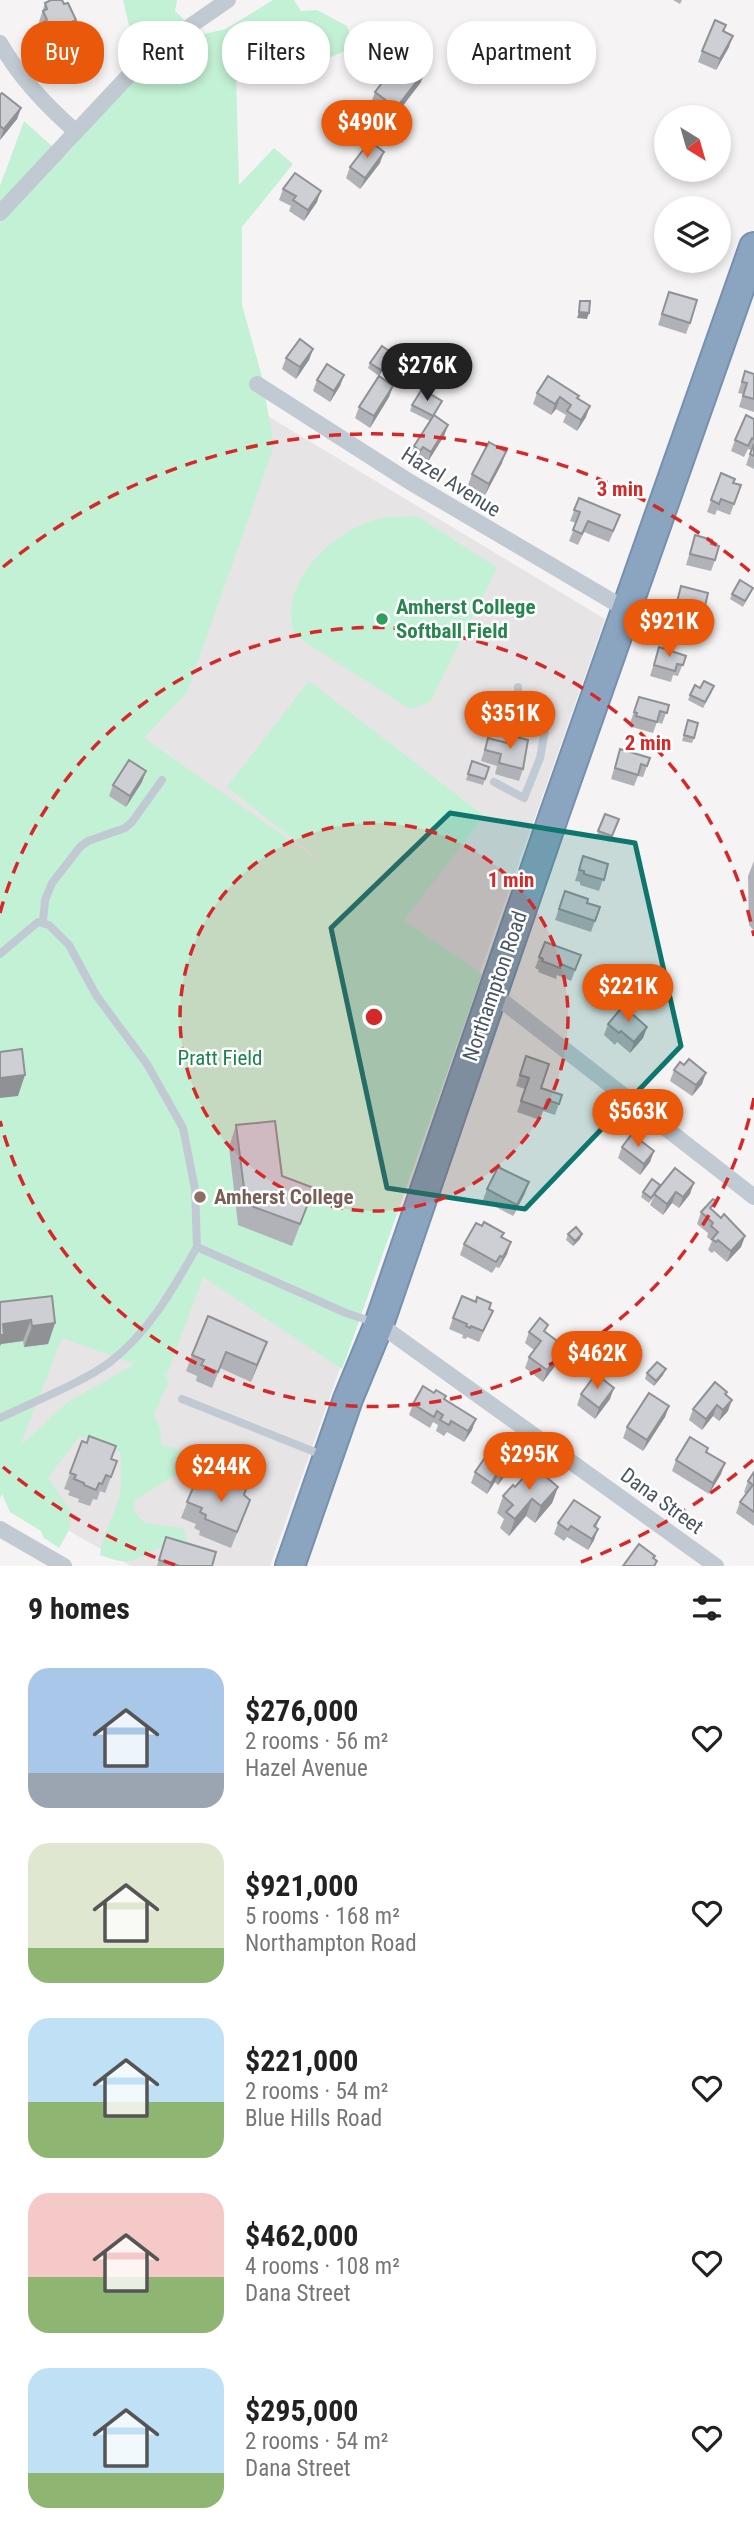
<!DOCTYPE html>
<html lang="en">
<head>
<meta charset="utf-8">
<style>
	body { margin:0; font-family:"Roboto Condensed",sans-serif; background:#f2f2f2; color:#222; height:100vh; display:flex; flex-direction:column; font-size:26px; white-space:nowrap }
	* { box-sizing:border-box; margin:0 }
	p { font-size:23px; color:#767676 }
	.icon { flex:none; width:38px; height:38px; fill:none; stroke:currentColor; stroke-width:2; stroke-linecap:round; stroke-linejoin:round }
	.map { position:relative; height:1566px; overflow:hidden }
	.side { display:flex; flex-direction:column; background:#fff; flex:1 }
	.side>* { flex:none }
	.hud { position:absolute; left:21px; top:21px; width:712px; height:63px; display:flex; gap:14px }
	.needle { width:46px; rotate:143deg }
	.fabs { position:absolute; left:654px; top:105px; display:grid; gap:14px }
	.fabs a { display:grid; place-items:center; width:77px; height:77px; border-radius:50%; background:#fff; box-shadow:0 4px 10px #0003; font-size:35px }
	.price { position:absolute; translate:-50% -60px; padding:0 16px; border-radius:24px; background:#ea580c; color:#fff; font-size:23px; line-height:46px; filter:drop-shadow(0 2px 4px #0008) }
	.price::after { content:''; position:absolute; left:50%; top:42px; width:21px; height:16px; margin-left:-10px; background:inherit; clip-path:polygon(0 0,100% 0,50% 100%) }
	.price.on { background:#222; color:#fff }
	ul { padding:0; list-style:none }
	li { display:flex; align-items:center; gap:21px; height:175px; padding:0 28px }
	li span { display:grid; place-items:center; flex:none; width:196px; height:140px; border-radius:21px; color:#555 }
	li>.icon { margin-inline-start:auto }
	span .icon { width:84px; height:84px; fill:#fffc; stroke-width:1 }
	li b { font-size:30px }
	h2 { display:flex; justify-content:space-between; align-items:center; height:84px; padding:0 28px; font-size:30px }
	.pill { padding:0 24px; border-radius:28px; background:#fff; box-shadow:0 4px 10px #0003; font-size:24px; line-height:63px }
	.pill.on { background:#ea580c; color:#fff }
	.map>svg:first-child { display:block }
</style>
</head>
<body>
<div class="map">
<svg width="754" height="1566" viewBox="0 0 754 1566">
	<rect width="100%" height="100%" fill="#f5f3f3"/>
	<polygon fill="#e6e4e5" points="261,412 605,619 270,1566 131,1566 0,1492 0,902"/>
	<g fill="#c3f1d5" fill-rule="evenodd">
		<path d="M123,0H177L175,11L200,35L226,29L273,0H294L301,11L317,10L347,26L354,47L308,67L286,82L236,74L239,185L274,148L293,164L242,227V305L261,373L274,446L187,692L144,738L334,871L227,787L309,681L484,816L404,920L482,974L342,1369L203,1277L167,1374H164L169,1381L154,1414L161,1431V1444L187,1452V1468L136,1499L133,1509L144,1523L183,1528L188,1544L184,1556L158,1548C132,1562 129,1566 100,1555C103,1534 113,1517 119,1497C122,1482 122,1467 120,1452L80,1436L48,1477L72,1514L68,1532L59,1548L44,1538L41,1531L10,1512L2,1494L0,1498V186L24,121L64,157L140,73ZM62,1338L135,1364L68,1402L20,1446Z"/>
		<path d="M417,516L497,568L430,702L410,709L296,636C274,586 333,530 378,519C390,516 405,517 417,516Z"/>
	</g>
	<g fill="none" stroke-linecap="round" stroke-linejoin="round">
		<g stroke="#7690ad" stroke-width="32">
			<polyline id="highway" points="290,1566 348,1399 379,1324 553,818 754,247"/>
		</g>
		<g stroke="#c1cad2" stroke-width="8">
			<polyline points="494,782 524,798 540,758 545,731 518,697 518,687"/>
			<polyline points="43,922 45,900 52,883 80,847 88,841 125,828 132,822 162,780"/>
			<polyline points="0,954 38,922 49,925 69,945 96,995 147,1064 183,1128 195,1189 197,1247 346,1313 376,1323"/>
			<polyline points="182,1399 325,1456"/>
			<path d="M0,1418C32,1402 82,1383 110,1362C149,1332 173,1289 197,1247"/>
		</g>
		<g stroke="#c1cad2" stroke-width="16">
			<path d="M0,43C20,78 45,104 75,131"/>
			<polyline points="0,213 131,73 163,45 228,0"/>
			<polyline points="257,384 410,482 627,610"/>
			<polyline points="492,993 754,1197"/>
			<polyline points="379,1324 716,1566"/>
			<polyline points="0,1529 64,1566"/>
		</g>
		<use href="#highway" stroke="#8ba5c1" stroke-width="28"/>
	</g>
	<g fill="#b0b2b7">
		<polygon points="673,0 682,0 680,4"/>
		<polygon points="45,3 64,4 76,20 72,29 82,42 78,53 62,60 55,46 56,43 55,39 45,44 40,33 42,28 39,22"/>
		<polygon points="724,31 729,47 716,70 698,62 702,51"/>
		<polygon points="392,78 421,82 392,120 371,103 375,92"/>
		<polygon points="0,95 21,108 17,119 0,140"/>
		<polygon points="380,163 360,189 346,178 350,167"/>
		<polygon points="283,189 317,202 304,221 289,211 291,206 279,200"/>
		<polygon points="669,292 690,323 686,334 658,325"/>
		<polygon points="313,349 309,360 296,379 282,369 286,358"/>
		<polygon points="392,353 390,359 379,376 368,368 370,363"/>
		<polygon points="745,371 754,374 754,412 739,407 743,394 738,393"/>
		<polygon points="344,375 340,386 330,402 313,391 317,380"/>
		<polygon points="393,386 389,397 370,428 355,418 359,407"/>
		<polygon points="537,393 578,398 586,417 577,431 563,422 566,415 556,409 551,415 533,404"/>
		<polygon points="442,401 434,416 448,425 444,436 427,463 419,458 416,462 410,457 414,446 430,421 410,411 412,405"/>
		<polygon points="754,419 754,469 746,465 751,450 748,449 744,457 731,451 735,440"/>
		<polygon points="502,463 485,495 468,485 472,474"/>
		<polygon points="721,473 733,483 741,485 730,515 717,510 715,515 707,512"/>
		<polygon points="579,498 616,526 609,542 584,532 578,545 569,541 576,523 570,521"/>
		<polygon points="695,535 711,544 715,560 711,571 686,565"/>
		<polygon points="681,586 705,606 701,617 696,616 694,623 672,617"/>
		<polygon points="751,593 743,607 730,599 732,594"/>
		<polygon points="659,647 686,656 678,676 673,675 671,682 650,676"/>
		<polygon points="700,688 712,692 703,708 688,700 690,695"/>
		<polygon points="639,697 669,705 662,724 657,722 653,733 632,727 633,724 630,723"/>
		<polygon points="688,720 694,738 692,743 682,741"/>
		<polygon points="509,735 523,769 519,781 495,774 497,766 481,761 488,738 506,742"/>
		<polygon points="620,749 650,758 643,777 638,776 634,786 611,779"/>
		<polygon points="472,761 489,767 483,785 466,780"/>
		<polygon points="146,771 142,782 126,807 109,796 113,785"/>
		<polygon points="605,814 619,819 610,842 596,837"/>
		<polygon points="583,856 608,864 599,891 580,885 580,882 575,881"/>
		<polygon points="754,861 754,931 749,925 748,876"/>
		<polygon points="565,891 587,903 600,907 591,932 555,920"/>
		<polygon points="545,942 581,955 571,981 557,975 556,979 538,972 539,970 535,968"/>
		<polygon points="608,1024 647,1027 643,1038 630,1053 617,1042 615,1045 604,1035"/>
		<polygon points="526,1056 541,1088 562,1095 555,1115 543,1111 540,1120 517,1112 525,1089 516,1086"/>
		<polygon points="674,1070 702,1084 692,1096 670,1081"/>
		<polygon points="236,1125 282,1176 314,1188 292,1246 238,1225 229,1147"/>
		<polygon points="622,1147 654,1151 650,1162 640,1175 618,1158"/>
		<polygon points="660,1185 658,1190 690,1194 679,1208 672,1203 663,1215 650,1205 654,1196 649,1203 641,1197 643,1192"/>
		<polygon points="487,1189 525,1193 513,1216 483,1200"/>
		<polygon points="712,1210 745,1236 741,1247 727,1262 714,1251 712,1253 708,1250 712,1241 707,1237 708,1233 697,1224 701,1212"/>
		<polygon points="482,1226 504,1233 502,1238 511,1242 507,1254 499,1268 496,1267 492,1273 460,1255 464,1244"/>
		<polygon points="568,1234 582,1234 580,1239 573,1246 566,1240"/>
		<polygon points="0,1302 55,1323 48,1344 24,1347 23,1341 1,1344 0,1346"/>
		<polygon points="489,1309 493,1311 479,1342 467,1337 466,1339 462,1338 463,1335 449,1329 453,1318"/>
		<polygon points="529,1332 546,1332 561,1358 543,1382 525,1368 529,1357 534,1350 525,1343"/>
		<polygon points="267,1342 251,1382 220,1368 212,1388 196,1381 197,1376 186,1371 192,1355"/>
		<polygon points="647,1373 663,1375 654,1386 645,1379"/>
		<polygon points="727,1392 726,1395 728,1411 719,1421 713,1416 702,1430 689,1420 693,1409"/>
		<polygon points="434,1393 446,1396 445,1400 472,1430 464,1442 447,1432 444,1436 436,1431 438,1425 433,1422 430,1428 409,1415 413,1404"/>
		<polygon points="581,1394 610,1399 595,1419 577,1405"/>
		<polygon points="669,1406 665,1417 643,1451 623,1438 627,1427"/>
		<polygon points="82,1441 111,1459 117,1461 105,1493 100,1491 97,1500 93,1499 90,1506 78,1502 79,1499 68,1495 70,1491 64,1489"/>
		<polygon points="707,1452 721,1474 709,1494 672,1471 676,1460"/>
		<polygon points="511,1467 498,1485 495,1482 487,1494 471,1483 475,1472"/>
		<polygon points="754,1472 754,1526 736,1513 740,1502 746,1494 744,1492 748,1481"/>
		<polygon points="527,1479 558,1487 552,1503 535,1523 526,1516 509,1536 500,1528 504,1519 497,1513 503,1496"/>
		<polygon points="195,1483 209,1489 244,1495 244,1516 231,1548 199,1535 200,1531 194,1528 196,1524 181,1518"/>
		<polygon points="600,1517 596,1528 594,1540 588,1550 567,1537 564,1541 554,1534 558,1523"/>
		<polygon points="166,1537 212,1566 157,1566"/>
	</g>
	<g fill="#909195">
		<polygon points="76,20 72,31 69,23"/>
		<polygon points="59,28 55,39 45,44 49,33"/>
		<polygon points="733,36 729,47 716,70 720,59"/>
		<polygon points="82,42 78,53 62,60 66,49"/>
		<polygon points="425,71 421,82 392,120 396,108"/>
		<polygon points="21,108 17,119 0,140 4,129"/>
		<polygon points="384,152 380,163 360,189 365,178"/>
		<polygon points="321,191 317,202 304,221 308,210"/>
		<polygon points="579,312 589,313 587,319 577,318"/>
		<polygon points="313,349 309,360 296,379 300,367"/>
		<polygon points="392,353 390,359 379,376 381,370"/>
		<polygon points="344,375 340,386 330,402 334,391"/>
		<polygon points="393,386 389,397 370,428 374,416"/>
		<polygon points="560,397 556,409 551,415 555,404"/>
		<polygon points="590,406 586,417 577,431 581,420"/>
		<polygon points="448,425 444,436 427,463 431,452"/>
		<polygon points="506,452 502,463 485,495 489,484"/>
		<polygon points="146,771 142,782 126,807 130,796"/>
		<polygon points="647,1027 643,1038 630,1053 634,1042"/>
		<polygon points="706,1073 702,1084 692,1096 696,1085"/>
		<polygon points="25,1075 18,1096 0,1098 0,1078"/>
		<polygon points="654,1151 650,1162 640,1175 644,1164"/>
		<polygon points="529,1182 525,1193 513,1216 517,1205"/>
		<polygon points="694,1183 690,1194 679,1208 683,1197"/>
		<polygon points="676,1192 672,1203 663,1215 667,1204"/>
		<polygon points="582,1234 580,1239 573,1246 575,1241"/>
		<polygon points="745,1236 741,1247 727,1262 731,1251"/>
		<polygon points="511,1242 507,1254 499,1268 503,1257"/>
		<polygon points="31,1320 23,1341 1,1344 0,1346 0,1332 3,1324"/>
		<polygon points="55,1323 48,1344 24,1347 32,1326"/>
		<polygon points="267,1342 261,1358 251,1382 257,1365"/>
		<polygon points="565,1347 561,1358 543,1382 547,1370"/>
		<polygon points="666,1369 663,1375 654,1386 656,1381"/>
		<polygon points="614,1388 610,1399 595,1419 599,1408"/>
		<polygon points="732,1400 728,1411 719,1421 723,1410"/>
		<polygon points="717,1405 713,1416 702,1430 706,1419"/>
		<polygon points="669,1406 665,1417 643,1451 647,1440"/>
		<polygon points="476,1419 472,1430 464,1442 468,1431"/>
		<polygon points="515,1456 511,1467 498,1485 502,1473"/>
		<polygon points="725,1463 721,1474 709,1494 713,1483"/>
		<polygon points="499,1471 495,1482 487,1494 491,1483"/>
		<polygon points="558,1487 552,1503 535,1523 541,1506"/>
		<polygon points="532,1499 526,1516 509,1536 515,1519"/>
		<polygon points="598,1529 594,1540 588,1550 592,1539"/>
	</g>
	<g fill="#cdcfd5" stroke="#909195" stroke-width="2">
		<polygon points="51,0 62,0 64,4 68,3 76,20 69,23 73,31 76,29 82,42 66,49 59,35 61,34 59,28 49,33 44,22 47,20 43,11 47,9 45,3"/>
		<polygon points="715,20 726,25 723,31 733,36 720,59 702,51"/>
		<polygon points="408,57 425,71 396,108 375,92 388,75 392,78"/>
		<polygon points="2,93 21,108 4,129 0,126 0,95"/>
		<polygon points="370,141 384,152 365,178 350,167"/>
		<polygon points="295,173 321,191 308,210 293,200 296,196 283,189"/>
		<polygon points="669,292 697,300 690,323 662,314"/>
		<polygon points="580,301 590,301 589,313 579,312"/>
		<polygon points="300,339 313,349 300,367 286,358"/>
		<polygon points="382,346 392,353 381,370 370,363"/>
		<polygon points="327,364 344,375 334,391 317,380"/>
		<polygon points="745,371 754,374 754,399 743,396 747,383 742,382"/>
		<polygon points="379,376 393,386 374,416 359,407"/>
		<polygon points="548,376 579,396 577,398 590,406 581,420 567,411 571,405 560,397 555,404 537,393"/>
		<polygon points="422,389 442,401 433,416 412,405"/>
		<polygon points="434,415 448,425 431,452 423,447 420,451 414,446"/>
		<polygon points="746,415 754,419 754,439 752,438 748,446 735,440"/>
		<polygon points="489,442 506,452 489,484 472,474"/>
		<polygon points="754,444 754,456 750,454"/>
		<polygon points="721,473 735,479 733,483 741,485 734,504 721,499 719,504 711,500"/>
		<polygon points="579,498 620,515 613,531 588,521 582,534 573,530 580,512 574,510"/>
		<polygon points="695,535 712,540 711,544 719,546 715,560 690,554"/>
		<polygon points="740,580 753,588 745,601 732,594"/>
		<polygon points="681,586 708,593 705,606 700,604 698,612 676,606"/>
		<polygon points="659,647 686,656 683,665 677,664 675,671 654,665"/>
		<polygon points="704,681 714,686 705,702 690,695 695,685 700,688"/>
		<polygon points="639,697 669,705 667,713 660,711 657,722 636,716 637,713 634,712"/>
		<polygon points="688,720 698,723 694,738 684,735"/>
		<polygon points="509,735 528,740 523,769 499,763 501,754 485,750 488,738 507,743"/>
		<polygon points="620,749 650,758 647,766 641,764 638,775 615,768"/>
		<polygon points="129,760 146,771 130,796 113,785"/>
		<polygon points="472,761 489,767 485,779 468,774"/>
		<polygon points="605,814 619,819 612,836 598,831"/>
		<polygon points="583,856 608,864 604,880 584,874 584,871 579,870"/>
		<polygon points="565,891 588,899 587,903 600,907 595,921 559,909"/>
		<polygon points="545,942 581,955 575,970 561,964 560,968 542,961 543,959 539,957"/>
		<polygon points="623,1006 647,1027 634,1042 621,1031 619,1033 608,1024"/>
		<polygon points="22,1049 25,1075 0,1078 0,1052"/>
		<polygon points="526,1056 549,1064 541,1088 562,1095 559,1104 547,1100 544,1109 521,1101 529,1078 520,1075"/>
		<polygon points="689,1059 706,1073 696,1085 674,1070 680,1062 684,1065"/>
		<polygon points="275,1121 282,1176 314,1188 300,1224 246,1204 236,1125"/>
		<polygon points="632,1134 654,1151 644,1164 622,1147"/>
		<polygon points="498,1167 529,1182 517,1205 487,1189"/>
		<polygon points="675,1168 694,1183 683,1197 676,1192 667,1204 654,1194"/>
		<polygon points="652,1179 660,1185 651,1198 643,1192"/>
		<polygon points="713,1199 716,1201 710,1208 721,1218 724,1214 745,1236 731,1251 718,1240 716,1242 712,1239 718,1232 711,1226 713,1223 701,1212"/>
		<polygon points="484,1222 504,1233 501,1237 511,1242 503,1257 500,1256 496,1262 464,1244 476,1223 482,1226"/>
		<polygon points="576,1227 582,1234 575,1241 568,1234"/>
		<polygon points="52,1296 55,1323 32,1326 31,1320 3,1324 4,1335 0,1335 0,1302"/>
		<polygon points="462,1296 476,1302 477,1297 491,1303 489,1309 493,1311 483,1331 471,1326 470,1328 466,1326 467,1324 453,1318"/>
		<polygon points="208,1316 267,1342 257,1365 226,1352 218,1372 201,1365 204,1360 192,1355"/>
		<polygon points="540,1318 548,1325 544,1331 565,1347 547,1370 529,1357 541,1341 529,1332"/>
		<polygon points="657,1362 666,1369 656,1381 647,1373"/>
		<polygon points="596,1374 614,1388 599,1408 581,1394"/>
		<polygon points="715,1382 727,1392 725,1394 732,1400 723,1410 717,1405 706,1419 693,1409"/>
		<polygon points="423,1386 434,1393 436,1390 446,1396 444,1399 476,1419 468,1431 451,1421 449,1425 440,1420 443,1415 437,1411 434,1417 413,1404"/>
		<polygon points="649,1393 669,1406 647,1440 627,1427"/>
		<polygon points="89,1436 116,1446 111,1459 117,1461 111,1477 106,1475 102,1484 99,1483 96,1490 84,1485 84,1483 74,1479 76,1475 70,1473 82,1441 87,1443"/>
		<polygon points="690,1437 708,1448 706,1452 725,1463 713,1483 676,1460"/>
		<polygon points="496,1442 515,1456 502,1473 499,1471 491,1483 475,1472"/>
		<polygon points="536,1468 558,1487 541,1506 532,1499 515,1519 506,1512 513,1505 503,1496 513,1485 515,1487 524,1477 527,1479"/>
		<polygon points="754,1472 754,1512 740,1502 753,1485 748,1481"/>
		<polygon points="213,1482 226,1487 228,1482 246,1489 244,1495 250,1500 237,1532 205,1519 206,1515 200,1512 202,1508 187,1502 195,1483 209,1489"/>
		<polygon points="574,1500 600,1517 594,1526 598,1529 592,1539 571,1526 568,1530 558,1523"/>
		<polygon points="166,1537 216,1552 212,1566 180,1566 159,1560"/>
		<polygon points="639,1544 655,1556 653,1558 657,1561 654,1566 623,1566"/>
	</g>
	<path fill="#0f766e" fill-opacity="0.2" stroke="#0f766e" stroke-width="5" stroke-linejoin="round" d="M450,813L635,843L681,1046L525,1209L387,1188L331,928Z"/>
	<circle cx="374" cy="1017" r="194" fill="#d62828" fill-opacity=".12"/>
	<g fill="none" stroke="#d62828" stroke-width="3.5" stroke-dasharray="12 9">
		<circle cx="374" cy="1017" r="194"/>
		<path d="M754 1098A388 388 0 0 1 0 1121M0 913A388 388 0 0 1 754 936"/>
		<path d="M753 1460A583 583 0 0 1 573 1565M175 1565A583 583 0 0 1 3 1467M3 567A583 583 0 0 1 753 574"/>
	</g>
	<circle fill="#2e9e5b" stroke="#fff" stroke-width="2.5" cx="382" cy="619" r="7"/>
	<circle fill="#8d6e63" stroke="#fff" stroke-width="2.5" cx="200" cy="1197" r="7"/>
	<g text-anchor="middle" stroke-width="5" stroke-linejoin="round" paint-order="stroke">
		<g font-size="21" fill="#4a5661" stroke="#fff">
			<text transform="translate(451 482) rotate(32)" y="7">Hazel Avenue</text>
			<text transform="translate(495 986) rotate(-71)" y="7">Northampton Road</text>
			<text transform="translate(662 1501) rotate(36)" y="7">Dana Street</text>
		</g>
		<g font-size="21" font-weight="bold" fill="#27864d" stroke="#fff" text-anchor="start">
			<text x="396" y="614">Amherst College<tspan x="396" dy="24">Softball Field</tspan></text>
		</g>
		<g font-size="21" fill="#17864f" stroke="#fff">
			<text x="220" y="1065">Pratt Field</text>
		</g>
		<g font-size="21" font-weight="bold" fill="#785e54" stroke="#fff" text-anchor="start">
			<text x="214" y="1204">Amherst College</text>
		</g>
	</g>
	<circle cx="374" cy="1017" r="10" fill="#d62828" stroke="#fff" stroke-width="3.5"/>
	<g font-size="21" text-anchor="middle" font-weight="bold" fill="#d62828" stroke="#fff" stroke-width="5" stroke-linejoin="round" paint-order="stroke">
		<text x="620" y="496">3 min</text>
		<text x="648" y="750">2 min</text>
		<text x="511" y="887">1 min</text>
	</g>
</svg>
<div class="fabs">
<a><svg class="needle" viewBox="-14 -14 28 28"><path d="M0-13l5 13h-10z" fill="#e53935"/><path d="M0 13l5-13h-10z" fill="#767676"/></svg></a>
<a><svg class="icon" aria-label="layers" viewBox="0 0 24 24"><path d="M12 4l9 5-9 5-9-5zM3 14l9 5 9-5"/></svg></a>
</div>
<b class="price" style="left:367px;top:160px">$490K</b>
<b class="price on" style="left:427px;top:403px">$276K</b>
<b class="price" style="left:669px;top:659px">$921K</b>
<b class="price" style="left:510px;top:751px">$351K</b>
<b class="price" style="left:628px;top:1024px">$221K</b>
<b class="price" style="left:638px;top:1149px">$563K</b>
<b class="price" style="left:597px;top:1391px">$462K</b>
<b class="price" style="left:529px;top:1492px">$295K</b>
<b class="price" style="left:221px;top:1504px">$244K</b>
<div class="hud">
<a class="pill on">Buy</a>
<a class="pill">Rent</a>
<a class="pill">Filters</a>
<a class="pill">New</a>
<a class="pill">Apartment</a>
</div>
</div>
<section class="side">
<h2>9 homes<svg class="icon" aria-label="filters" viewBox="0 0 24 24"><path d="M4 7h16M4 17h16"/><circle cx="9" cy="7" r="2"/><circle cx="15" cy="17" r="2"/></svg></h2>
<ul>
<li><span style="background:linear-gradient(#a9c7e8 75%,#9aa5b1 0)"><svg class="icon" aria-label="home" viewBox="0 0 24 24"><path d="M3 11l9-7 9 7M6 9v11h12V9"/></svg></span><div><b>$276,000</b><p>2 rooms · 56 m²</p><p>Hazel Avenue</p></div><svg class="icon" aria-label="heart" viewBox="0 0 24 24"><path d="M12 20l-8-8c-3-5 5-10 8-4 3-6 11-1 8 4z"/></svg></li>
<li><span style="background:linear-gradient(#dfe7d0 75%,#8fb573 0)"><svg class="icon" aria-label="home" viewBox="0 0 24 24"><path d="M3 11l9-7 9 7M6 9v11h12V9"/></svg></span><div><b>$921,000</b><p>5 rooms · 168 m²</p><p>Northampton Road</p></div><svg class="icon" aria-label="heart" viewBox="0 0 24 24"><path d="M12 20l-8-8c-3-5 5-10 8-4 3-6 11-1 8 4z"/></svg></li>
<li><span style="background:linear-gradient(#bfe0f5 60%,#8fb573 0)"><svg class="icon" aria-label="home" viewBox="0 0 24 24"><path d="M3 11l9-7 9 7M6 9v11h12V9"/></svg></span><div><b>$221,000</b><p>2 rooms · 54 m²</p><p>Blue Hills Road</p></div><svg class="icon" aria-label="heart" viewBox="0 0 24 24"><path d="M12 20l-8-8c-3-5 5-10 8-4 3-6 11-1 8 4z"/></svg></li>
<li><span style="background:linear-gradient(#f6c9c9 60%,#8fb573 0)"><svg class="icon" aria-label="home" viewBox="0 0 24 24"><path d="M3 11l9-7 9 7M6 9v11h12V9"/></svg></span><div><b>$462,000</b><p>4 rooms · 108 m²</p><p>Dana Street</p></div><svg class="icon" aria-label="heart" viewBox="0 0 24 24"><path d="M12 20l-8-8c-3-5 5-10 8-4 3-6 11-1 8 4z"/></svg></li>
<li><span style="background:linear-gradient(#bfe0f5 75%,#8fb573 0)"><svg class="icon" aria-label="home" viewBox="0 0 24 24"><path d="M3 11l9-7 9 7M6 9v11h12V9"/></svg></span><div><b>$295,000</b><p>2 rooms · 54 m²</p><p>Dana Street</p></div><svg class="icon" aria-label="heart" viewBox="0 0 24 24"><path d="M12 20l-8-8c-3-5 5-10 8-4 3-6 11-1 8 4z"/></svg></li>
</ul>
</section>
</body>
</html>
